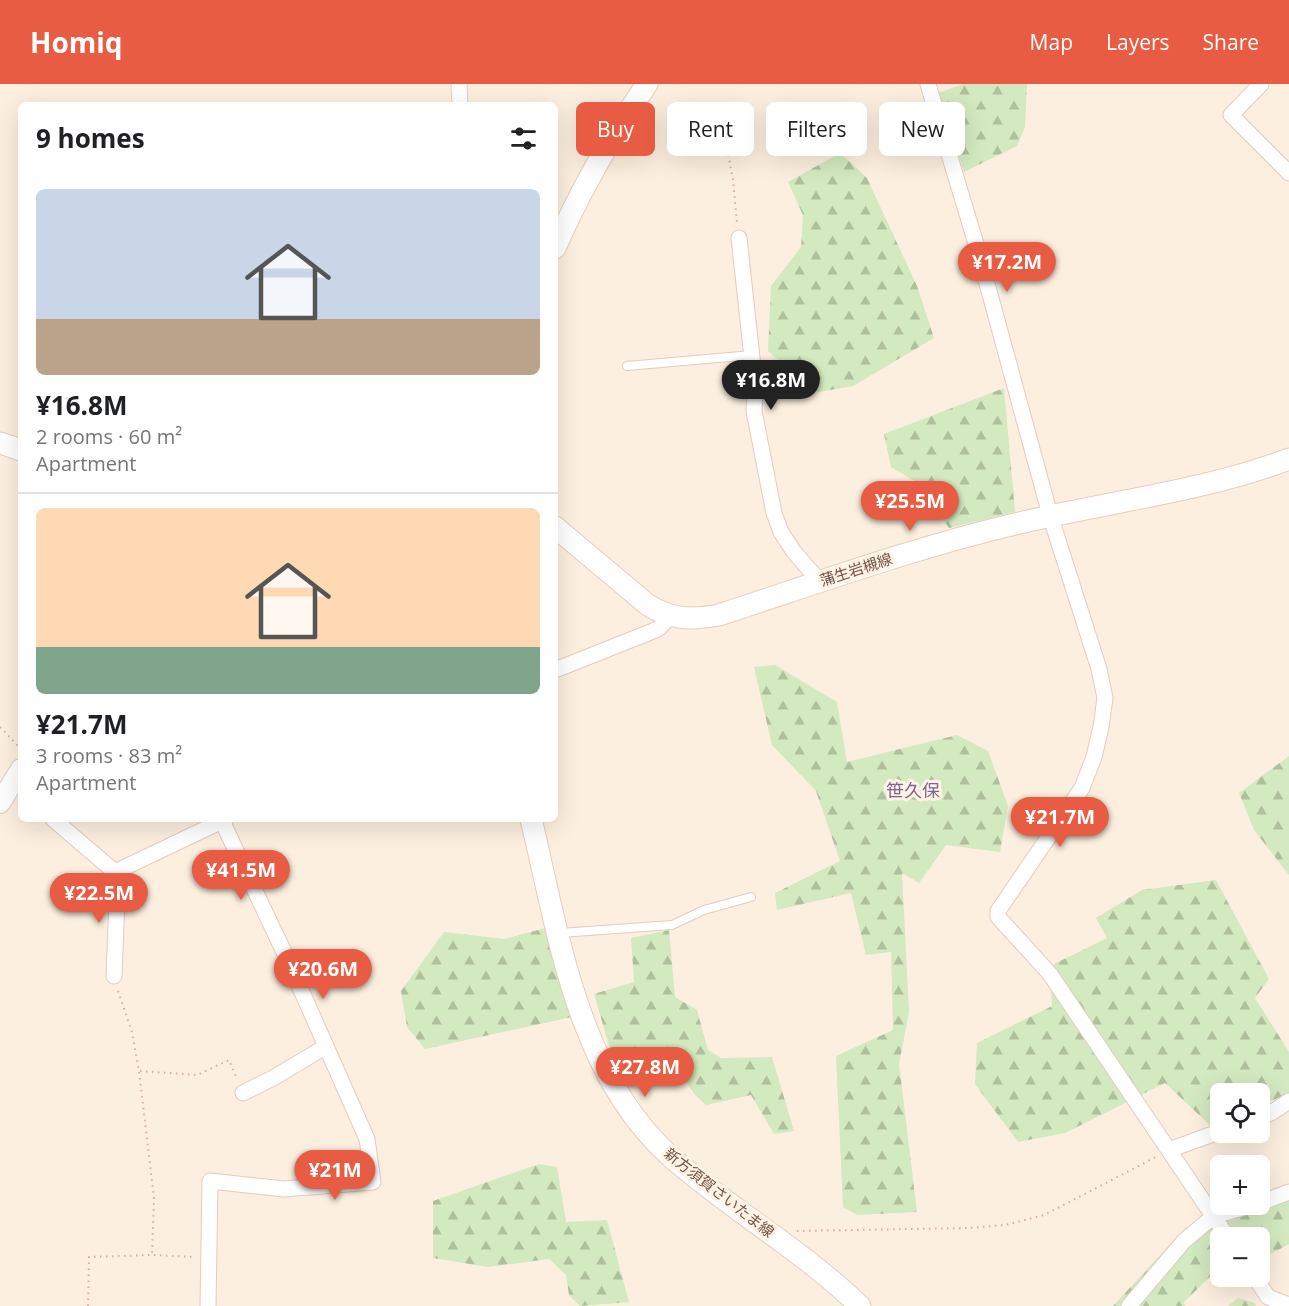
<!DOCTYPE html>
<html lang="en">
<head>
<meta charset="utf-8">
<style>
	body { margin:0; font-family:"Open Sans","Noto Sans JP",sans-serif; background:#f6f6f6; color:#202124; height:100vh; display:flex; flex-direction:column; font-size:22px; white-space:nowrap }
	* { box-sizing:border-box; margin:0 }
	p { font-size:20px; color:#757577 }
	.icon { flex:none; width:33px; height:33px; fill:none; stroke:currentColor; stroke-width:2; stroke-linecap:round; stroke-linejoin:round }
	.map { position:relative; flex:1; overflow:hidden }
	.sheet { position:absolute; left:18px; top:18px; width:540px; height:720px; display:flex; flex-direction:column; background:#fff; border-radius:9px; box-shadow:0 6px 24px #0002 }
	.sheet>* { flex:none }
	.guide { position:absolute; left:576px; top:18px; width:570px; height:54px; display:flex; gap:12px }
	.fabs { position:absolute; left:1210px; top:999px; display:grid; gap:12px }
	.fabs a { display:grid; place-items:center; width:60px; height:60px; border-radius:9px; background:#fff; box-shadow:0 6px 24px #0002; font-size:30px }
	.price { position:absolute; translate:-50% -51px; padding:0 14px; border-radius:21px; background:#e75c43; color:#fff; font-size:20px; line-height:39px; filter:drop-shadow(0 2px 3px #0008) }
	.price::after { content:''; position:absolute; left:50%; top:36px; width:18px; height:14px; margin-left:-9px; background:inherit; clip-path:polygon(0 0,100% 0,50% 100%) }
	.price.selected { background:#222; color:#fff }
	ul { padding:0; list-style:none }
	li { display:grid; align-content:center; gap:12px; height:318px; padding:0 18px }
	li+li { border-top:2px solid #e0e0e0 }
	li span { display:grid; place-items:center; height:186px; border-radius:9px; color:#555 }
	li>.icon { margin-inline-start:auto }
	span .icon { width:108px; height:108px; fill:#fffc; stroke-width:1 }
	li b { font-size:26px }
	h2 { display:flex; justify-content:space-between; align-items:center; height:72px; padding:0 18px; font-size:26px }
	.chip { padding:0 21px; border-radius:9px; background:#fff; box-shadow:0 6px 24px #0002; font-size:21px; line-height:54px }
	.chip.selected { background:#e75c43; color:#fff }
	header { display:flex; align-items:center; gap:36px; box-sizing:border-box; height:84px; padding:0 30px; background:#e75c43; color:#fff }
	header strong { font-size:28px }
	nav { display:flex; gap:33px; margin-inline-start:auto; font-size:21px }
	.map>svg:first-child { display:block }
</style>
</head>
<body>
<header>
<strong>Homiq</strong>
<nav><a>Map</a><a>Layers</a><a>Share</a></nav>
</header>
<div class="map">
<svg width="1289" height="1222" viewBox="0 0 1289 1222">
	<defs>
		<pattern id="forest-firs" width="22" height="20" patternUnits="userSpaceOnUse" patternTransform="scale(1.5)"><rect width="22" height="20" fill="#d3e9bf"/><path d="M5 1l3.5 6h-7zM16 11l3.5 6h-7z" fill="#b0bf9d"/></pattern>
	</defs>
	<rect width="100%" height="100%" fill="#fcefdf"/>
	<g fill="url(#forest-firs)">
		<polygon points="963,0 1027,0 1025,43 1017,62 964,88 938,9"/>
		<polygon points="840,69 867,94 917,202 934,254 853,302 813,309 768,267 771,202 801,163 803,131 788,98"/>
		<polygon points="1004,304 1015,428 949,444 916,398 891,383 884,350"/>
		<polygon points="775,581 837,618 847,678 957,651 988,667 1008,722 1000,768 946,761 919,799 902,789 909,928 899,980 917,1128 857,1131 843,1123 836,972 893,946 891,868 866,871 851,809 777,826 775,809 840,777 816,707 772,661 754,583"/>
		<polygon points="1289,672 1289,791 1254,746 1239,709"/>
		<polygon points="1216,796 1269,895 1255,914 1289,968 1289,1009 1260,1022 1260,1010 1221,1010 1221,1040 1213,1044 1165,999 1065,1049 1018,1058 975,1000 977,959 1052,922 1050,882 1107,854 1096,834 1142,806"/>
		<polygon points="553,842 572,933 425,965 407,943 401,907 444,848 504,855"/>
		<polygon points="669,846 675,913 697,926 708,966 721,974 772,973 794,1047 774,1050 751,1011 706,1021 695,1011 680,989 622,1006 594,910 634,898 631,854"/>
		<polygon points="539,1080 557,1083 566,1138 607,1136 629,1218 580,1222 569,1211 566,1191 549,1175 488,1183 433,1174 433,1117"/>
		<polygon points="1289,1115 1289,1160 1260,1176 1260,1154 1221,1154 1221,1182 1183,1219 1186,1222 1113,1222 1186,1143 1232,1136"/>
		<polygon points="1238,1214 1255,1219 1256,1222 1228,1222"/>
	</g>
	<g fill="none" stroke-linecap="round" stroke-linejoin="round">
		<g stroke="#e2ccbf" stroke-width="10">
			<g id="service">
				<polyline points="627,282 752,271"/>
				<polyline points="560,849 672,841 704,826 751,813"/>
			</g>
		</g>
		<g stroke="#e2ccbf" stroke-width="17">
			<g id="minor">
				<polyline points="459,0 460,21"/>
				<polyline points="928,0 979,170 1050,431 1099,585 1105,614 1101,643 1094,673 1082,704 998,827 998,833 1050,890 1228,1154"/>
				<polyline points="1261,0 1231,31 1289,89"/>
				<polyline points="739,154 755,301 754,327 774,429 781,448 794,468 820,498"/>
				<polyline points="555,586 658,545 671,532"/>
				<polyline points="53,735 115,788 117,816 114,892"/>
				<polyline points="115,788 226,735"/>
				<polyline points="243,1009 273,994 325,963"/>
				<polyline points="1260,1033 1271,1029 1289,1017"/>
				<polyline points="1169,1066 1221,1047"/>
				<polyline points="1260,1119 1289,1108"/>
				<polyline points="1254,1192 1268,1213 1289,1221"/>
				<polyline points="208,1222 210,1097 284,1105 373,1098 367,1055 291,883 222,737"/>
				<polyline points="1129,1222 1184,1157 1214,1132 1256,1120"/>
			</g>
		</g>
		<g stroke="#e2ccbf" stroke-width="22">
			<polyline id="tertiary" points="0,719 21,685"/>
		</g>
		<g stroke="#e7cdbc" stroke-width="23">
			<g id="secondary">
				<path d="M555,164C581,105 610,54 647,0"/>
				<polyline points="0,359 21,366"/>
				<path d="M555,443L648,521C672,536 692,536 719,531C817,499 914,464 1015,440C1106,418 1201,408 1289,375"/>
				<path d="M531,735C559,851 577,989 671,1073C731,1126 802,1166 860,1222"/>
			</g>
		</g>
		<g stroke="#d6ad9b" stroke-width="2" stroke-dasharray="1.5 4.5" stroke-linecap="butt">
			<polyline points="727,65 733,96 737,139"/>
			<polyline points="0,643 21,665"/>
			<polyline points="118,907 132,948 139,987 154,1114 152,1171"/>
			<polyline points="140,987 197,991 229,976 237,995"/>
			<polyline points="797,1147 968,1144 1005,1141 1044,1131 1156,1073"/>
			<polyline points="88,1222 89,1173 152,1171 195,1173"/>
		</g>
		<use href="#service" stroke="#fff" stroke-width="8"/>
		<use href="#minor" stroke="#fff" stroke-width="15"/>
		<use href="#tertiary" stroke="#fff" stroke-width="20"/>
		<use href="#secondary" stroke="#fff" stroke-width="21"/>
	</g>
	<g text-anchor="middle" stroke-width="6" stroke-linejoin="round" paint-order="stroke">
		<g font-size="15" fill="#725347" stroke="#fff3e5">
			<text transform="translate(856 486) rotate(-18)" y="5">蒲生岩槻線</text>
			<text transform="translate(719 1109) rotate(38)" y="5">新方須賀さいたま線</text>
		</g>
		<g font-size="18" fill="#816396" stroke="#fff3e5">
			<text x="913" y="713">笹久保</text>
		</g>
	</g>
</svg>
<div class="fabs">
<a><svg class="icon" aria-label="locate" viewBox="0 0 24 24"><circle cx="12" cy="12" r="6"/><path d="M12 2v4M12 18v4M2 12h4M18 12h4"/></svg></a>
<a>+</a>
<a>−</a>
</div>
<b class="price" style="left:1007px;top:209px">¥17.2M</b>
<b class="price selected" style="left:771px;top:327px">¥16.8M</b>
<b class="price" style="left:910px;top:448px">¥25.5M</b>
<b class="price" style="left:1060px;top:764px">¥21.7M</b>
<b class="price" style="left:241px;top:817px">¥41.5M</b>
<b class="price" style="left:99px;top:840px">¥22.5M</b>
<b class="price" style="left:323px;top:916px">¥20.6M</b>
<b class="price" style="left:645px;top:1014px">¥27.8M</b>
<b class="price" style="left:335px;top:1117px">¥21M</b>
<div class="guide">
<a class="chip selected">Buy</a>
<a class="chip">Rent</a>
<a class="chip">Filters</a>
<a class="chip">New</a>
</div>
<section class="sheet">
<h2>9 homes<svg class="icon" aria-label="filters" viewBox="0 0 24 24"><path d="M4 7h16M4 17h16"/><circle cx="9" cy="7" r="2"/><circle cx="15" cy="17" r="2"/></svg></h2>
<ul>
<li><span style="background:linear-gradient(#c9d6e8 70%,#b9a48a 0)"><svg class="icon" aria-label="home" viewBox="0 0 24 24"><path d="M3 11l9-7 9 7M6 9v11h12V9"/></svg></span><div><b>¥16.8M</b><p>2 rooms · 60 m²</p><p>Apartment</p></div></li>
<li><span style="background:linear-gradient(#ffd9b3 75%,#7fa58c 0)"><svg class="icon" aria-label="home" viewBox="0 0 24 24"><path d="M3 11l9-7 9 7M6 9v11h12V9"/></svg></span><div><b>¥21.7M</b><p>3 rooms · 83 m²</p><p>Apartment</p></div></li>
</ul>
</section>
</div>
</body>
</html>
